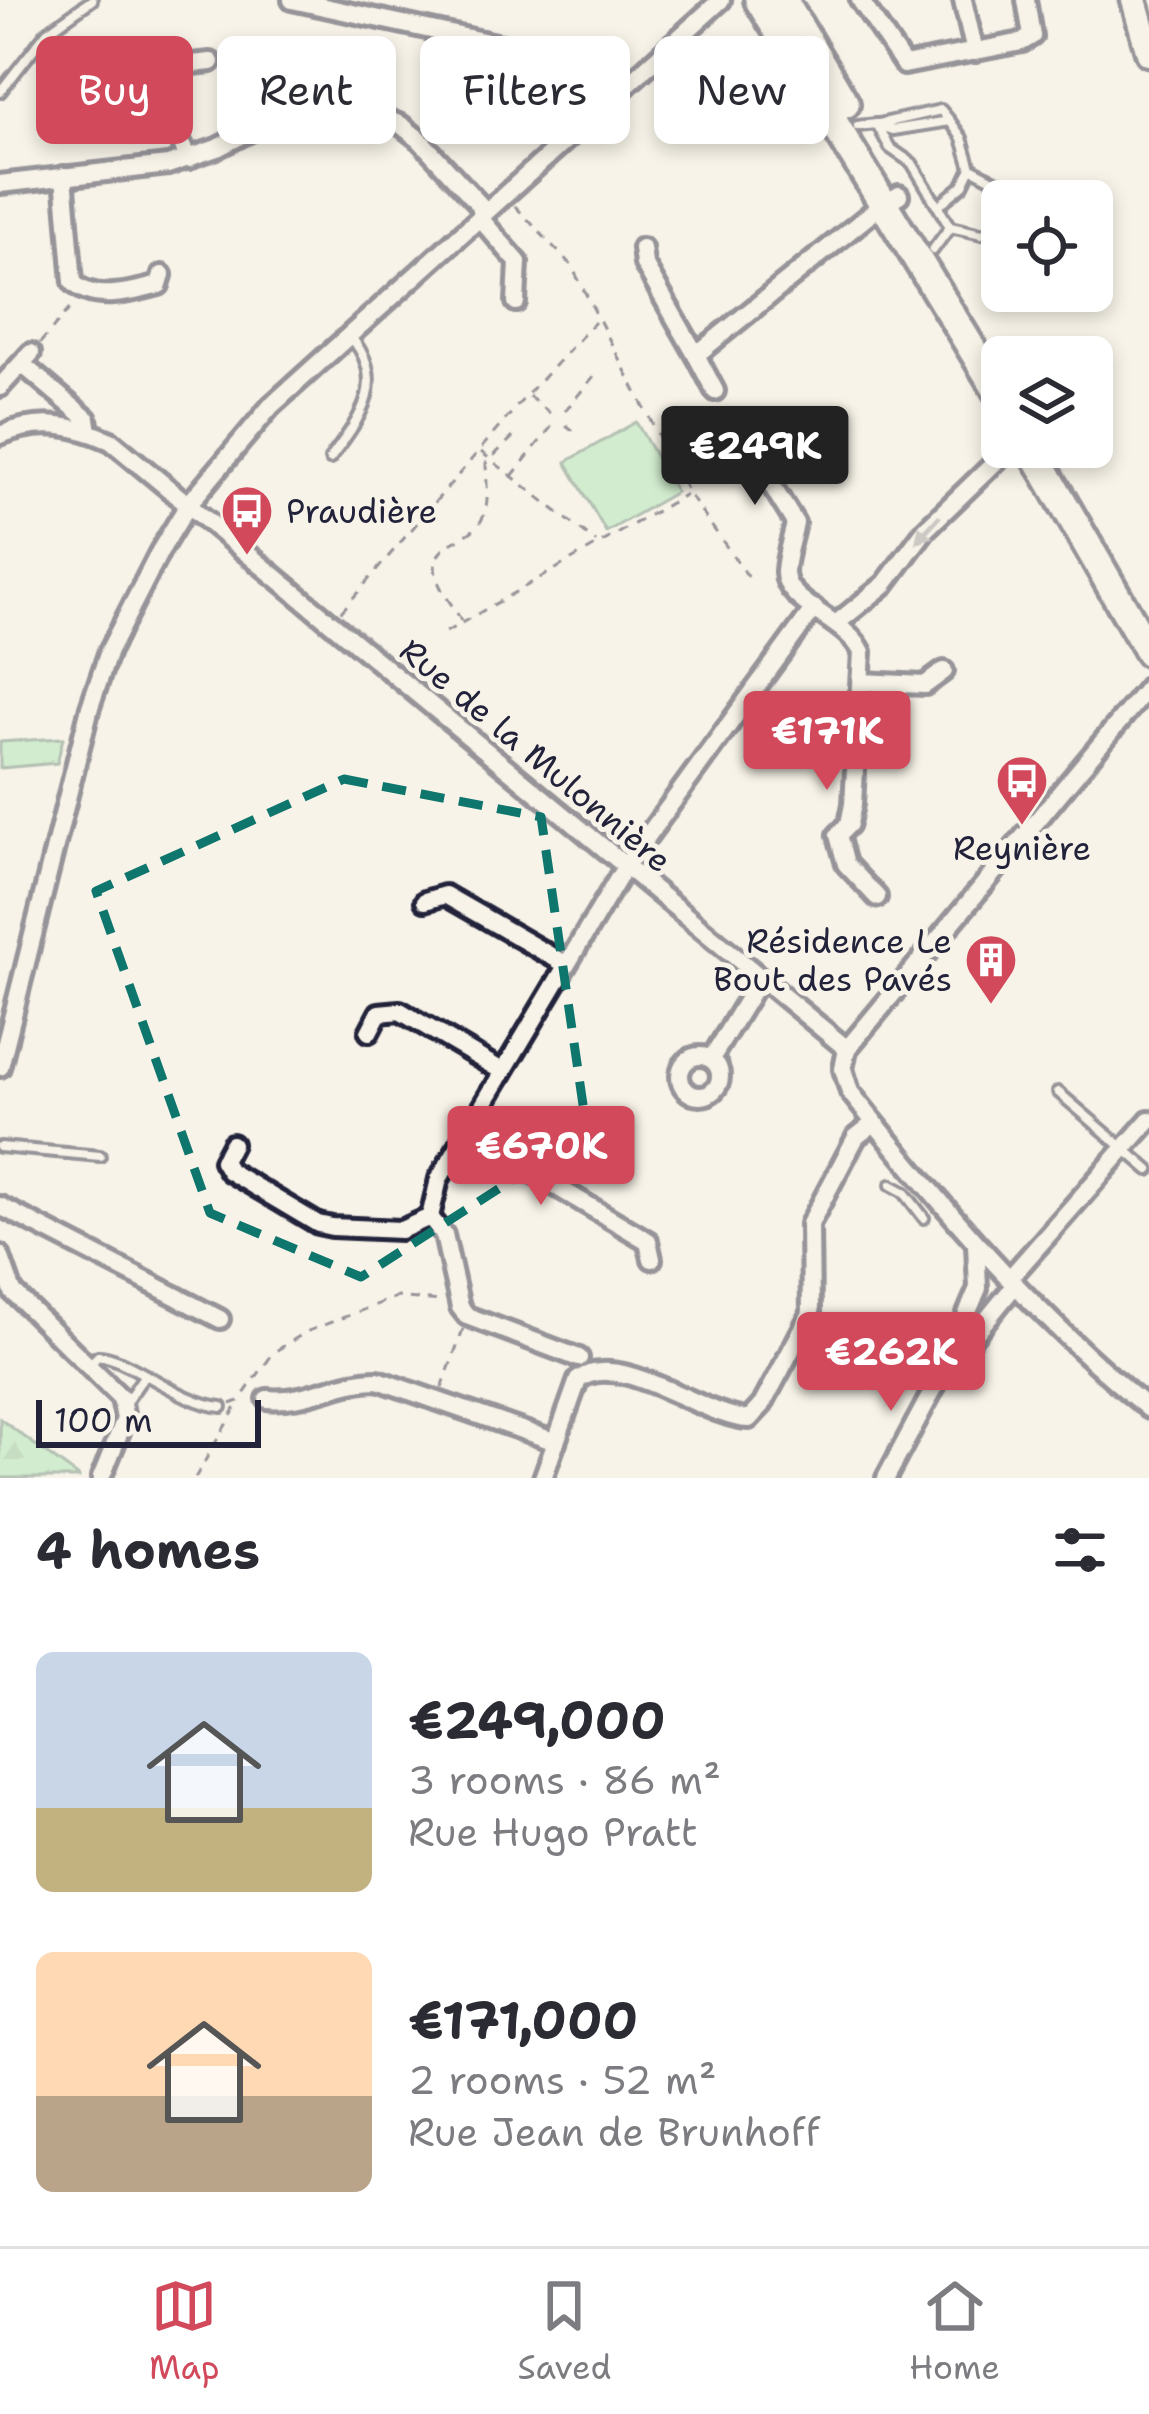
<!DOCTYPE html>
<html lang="en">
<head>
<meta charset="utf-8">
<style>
	body { margin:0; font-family:"Shantell Sans",sans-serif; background:#f2f2f3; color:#2b2b33; height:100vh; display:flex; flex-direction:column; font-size:45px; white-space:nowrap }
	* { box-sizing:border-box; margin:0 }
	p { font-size:39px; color:#7c7c81 }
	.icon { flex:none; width:66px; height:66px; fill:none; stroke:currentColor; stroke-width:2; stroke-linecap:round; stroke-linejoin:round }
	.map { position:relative; height:1478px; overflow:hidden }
	.sheet { display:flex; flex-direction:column; background:#fff; flex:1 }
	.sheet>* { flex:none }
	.top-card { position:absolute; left:36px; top:36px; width:1077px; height:108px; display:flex; gap:24px }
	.controls { position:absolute; left:981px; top:180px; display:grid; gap:24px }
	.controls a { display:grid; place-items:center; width:132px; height:132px; border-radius:18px; background:#fff; box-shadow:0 6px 18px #0003; font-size:60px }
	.scale { position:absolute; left:36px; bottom:30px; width:225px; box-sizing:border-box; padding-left:12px; border:6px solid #22223b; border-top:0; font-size:33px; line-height:42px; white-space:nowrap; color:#22223b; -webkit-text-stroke:9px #f7f3e8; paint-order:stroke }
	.price { position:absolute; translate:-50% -102px; padding:0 27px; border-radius:12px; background:#d1495b; color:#fff; font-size:39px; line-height:78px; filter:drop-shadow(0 3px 6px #0008) }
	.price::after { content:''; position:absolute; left:50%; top:72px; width:36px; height:27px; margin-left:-18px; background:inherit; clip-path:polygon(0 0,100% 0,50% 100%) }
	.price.current { background:#222; color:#fff }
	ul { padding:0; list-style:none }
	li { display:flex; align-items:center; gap:36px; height:300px; padding:0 36px }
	li span { display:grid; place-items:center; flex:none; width:336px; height:240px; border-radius:18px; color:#555 }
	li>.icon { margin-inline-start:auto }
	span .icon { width:144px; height:144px; fill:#fffc; stroke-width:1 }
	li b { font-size:51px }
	h2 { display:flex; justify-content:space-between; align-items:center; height:144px; padding:0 36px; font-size:51px }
	.tag { padding:0 42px; border-radius:18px; background:#fff; box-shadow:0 6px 18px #0003; font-size:42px; line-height:108px }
	.tag.current { background:#d1495b; color:#fff }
	.tab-bar { display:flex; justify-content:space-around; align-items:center; height:168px; border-top:3px solid #e1e1e2; background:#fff; font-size:33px; color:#7c7c81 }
	.tab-bar a { display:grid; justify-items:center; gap:6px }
	.tab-bar .current { color:#d1495b }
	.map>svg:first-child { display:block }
</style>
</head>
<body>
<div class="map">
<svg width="1149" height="1478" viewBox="0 0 1149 1478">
	<defs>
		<pattern id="grass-tufts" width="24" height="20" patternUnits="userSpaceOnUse" patternTransform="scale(3)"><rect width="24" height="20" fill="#a3e5af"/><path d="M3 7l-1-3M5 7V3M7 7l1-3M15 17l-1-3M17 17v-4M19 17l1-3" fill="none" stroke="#8cc497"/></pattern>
		<pattern id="forest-firs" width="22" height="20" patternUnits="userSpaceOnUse" patternTransform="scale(3)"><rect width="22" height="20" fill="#a3e5af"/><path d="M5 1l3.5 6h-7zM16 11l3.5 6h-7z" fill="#8cc497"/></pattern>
	</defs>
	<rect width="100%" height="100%" fill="#f7f3e8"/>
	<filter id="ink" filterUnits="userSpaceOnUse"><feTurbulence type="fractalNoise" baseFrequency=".00833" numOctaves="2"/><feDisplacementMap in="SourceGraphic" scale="24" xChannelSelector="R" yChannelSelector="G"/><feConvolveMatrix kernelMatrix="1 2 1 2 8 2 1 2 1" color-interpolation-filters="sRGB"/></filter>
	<g filter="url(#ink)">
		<polygon fill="url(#grass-tufts)" stroke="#628475" stroke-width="3" points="63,738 57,763 0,768 0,742"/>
		<polygon fill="url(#forest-firs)" stroke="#628475" stroke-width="3" points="0,1419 79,1477 79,1478 0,1478"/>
		<polygon fill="#a3e5af" stroke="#628475" stroke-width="3" points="636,422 676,492 606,532 566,462"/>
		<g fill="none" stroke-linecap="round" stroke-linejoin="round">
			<g stroke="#22223b" stroke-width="16">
				<g id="lane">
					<polyline points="0,92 47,32 92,0"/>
					<polyline points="877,124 893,130 950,121 962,138 971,168 963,185 938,206"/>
					<polyline points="879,124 941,110 950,121"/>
					<polyline points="858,126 877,124 890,148 912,163 950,227 933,250"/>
					<polyline points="971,168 1000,183 1011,201"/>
					<polyline points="950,227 982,234 1002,227"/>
					<path d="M330,459C360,418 390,381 349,335"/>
					<polyline points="1058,1092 1149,1170"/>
					<polyline points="0,1147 100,1156"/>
					<polyline points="891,1185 904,1192 924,1218"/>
					<path d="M89,1365L98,1356C123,1354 181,1404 222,1407"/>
					<polyline points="124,1405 144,1376"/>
				</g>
			</g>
			<g stroke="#22223b" stroke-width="26">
				<g id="street">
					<polyline points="292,0 603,67 626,86"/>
					<polyline points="860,0 904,65 1022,42 1032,36 1026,0"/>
					<polyline points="963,0 975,52"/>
					<polyline points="189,159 180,140 172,73 183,65 211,62"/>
					<path d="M64,176L73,282C92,303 134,292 159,285L162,275"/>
					<polyline points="0,184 168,165 217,148 282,115 348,110 374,114 401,125 420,140 480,205 484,223 518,262 516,302"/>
					<polyline points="642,248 644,264 696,355 879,207 899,195"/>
					<polyline points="696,355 715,391"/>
					<polyline points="22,364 87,419 89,431"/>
					<polyline points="0,387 31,353"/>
					<path d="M0,435C39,419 73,424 111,441L847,1049"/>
					<path d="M754,439L769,481L795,523C792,538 786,555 785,571C783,603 846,619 862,652L853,804L849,824L838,835L846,864L877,897"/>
					<polyline points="837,623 885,584 926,529 1011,447"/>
					<polyline points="861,682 925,685 944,671"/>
					<polyline points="425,901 445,895 565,964"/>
					<polyline points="369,1032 379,1013 400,1011 502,1071"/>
					<path d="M847,1049L843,1069L850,1092C941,1206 1035,1317 1149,1409"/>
					<polyline points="847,1049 1149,686"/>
					<circle cx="700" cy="1076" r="20"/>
					<polyline points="711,1059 759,980"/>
					<polyline points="0,1067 90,707 109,651 160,551 188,505 271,406 721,0"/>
					<polyline points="466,1133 648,1241 652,1259"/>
					<polyline points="232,1144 223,1161 229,1171 318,1224 332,1227 401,1230 430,1217"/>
					<polyline points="0,1206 220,1319"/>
					<polyline points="430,1217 439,1179 625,867 814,608"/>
					<polyline points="430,1217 444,1235 460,1307 467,1316 579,1358"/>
					<polyline points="0,1255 13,1292 121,1398 125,1419 101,1478"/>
					<polyline points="1009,1279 1149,1120"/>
					<polyline points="957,1356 1015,1285"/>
					<path d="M267,1399C307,1403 339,1380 378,1380L556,1442"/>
					<path d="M543,1478L578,1380C618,1348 704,1418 749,1419L762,1405L811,1313L810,1224L856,1137L874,1123"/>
					<polyline points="886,1478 941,1375 978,1288 976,1244"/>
				</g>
			</g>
			<g stroke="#22223b" stroke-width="33">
				<polyline id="secondary" points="1134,0 1149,53"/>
			</g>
			<g stroke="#22223b" stroke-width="36">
				<g id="primary">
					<polyline points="759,0 1002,398"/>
					<polyline points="783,0 845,104"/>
					<polyline points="1031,447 1149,652"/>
				</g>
			</g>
			<g stroke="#22223b" stroke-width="3" stroke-dasharray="9 9" stroke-linecap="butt">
				<polyline points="515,206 571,265 688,493 749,578"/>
				<polyline points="40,343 73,305"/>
				<polyline points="529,396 551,414"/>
				<polyline points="565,411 599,370"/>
				<polyline points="566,425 579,435"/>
				<polyline points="481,452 596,542"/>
				<polyline points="512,476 552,426"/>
				<polyline points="341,612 525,397 595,322"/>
				<path d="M461,621C455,607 441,593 437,578C426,541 468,544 481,521C491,503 486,482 486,463L513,437"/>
				<polyline points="446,632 686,494"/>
				<polyline points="442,1388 463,1329"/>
				<polyline points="231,1404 239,1401 274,1352 306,1332 396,1297 441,1301"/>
				<polyline points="195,1478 239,1402"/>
			</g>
			<use href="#lane" stroke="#f7f3e8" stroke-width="8"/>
			<use href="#street" stroke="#f7f3e8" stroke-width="16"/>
			<use href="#secondary" stroke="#f7f3e8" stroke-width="24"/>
			<use href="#primary" stroke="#f7f3e8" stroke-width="27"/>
		</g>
		<defs><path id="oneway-solid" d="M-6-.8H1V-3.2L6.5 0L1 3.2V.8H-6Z" transform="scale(3)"/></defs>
		<use fill="#97959a" href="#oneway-solid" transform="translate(928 529) rotate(132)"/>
	</g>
	<path d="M0 0H1149V1478H0ZM344,779L541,817L587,1132L361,1277L210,1213L96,891Z" fill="#f7f3e8" fill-opacity=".55" fill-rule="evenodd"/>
	<path fill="none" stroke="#0f766e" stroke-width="9" stroke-dasharray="24 15" stroke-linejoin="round" d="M344,779L541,817L587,1132L361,1277L210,1213L96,891Z"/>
	<defs>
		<g id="bus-pin" transform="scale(2.7)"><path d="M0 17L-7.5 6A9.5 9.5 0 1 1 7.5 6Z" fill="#d1495b" stroke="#f7f3e8"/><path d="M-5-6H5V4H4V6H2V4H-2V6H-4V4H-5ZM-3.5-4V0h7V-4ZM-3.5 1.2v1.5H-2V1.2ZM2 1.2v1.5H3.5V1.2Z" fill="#fff"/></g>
		<g id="building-pin" transform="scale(2.7)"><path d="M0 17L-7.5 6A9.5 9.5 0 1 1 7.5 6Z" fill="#d1495b" stroke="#f7f3e8"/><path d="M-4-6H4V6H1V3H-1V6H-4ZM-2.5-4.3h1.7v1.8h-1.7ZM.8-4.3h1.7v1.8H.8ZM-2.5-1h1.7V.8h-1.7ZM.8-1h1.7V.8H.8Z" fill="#fff"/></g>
	</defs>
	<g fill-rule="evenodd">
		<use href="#bus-pin" x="247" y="511"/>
		<use href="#bus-pin" x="1022" y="781"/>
		<use href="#building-pin" x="991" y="960"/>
	</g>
	<g text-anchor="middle" stroke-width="10" stroke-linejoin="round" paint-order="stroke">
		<g font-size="33" fill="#22223b" stroke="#f7f3e8" text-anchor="start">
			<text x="286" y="523">Praudière</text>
			<text x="1022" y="860" text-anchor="middle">Reynière</text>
			<text x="952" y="953" text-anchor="end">Résidence Le<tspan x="952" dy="38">Bout des Pavés</tspan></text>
		</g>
		<g font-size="33" fill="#22223b" stroke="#f7f3e8">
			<text transform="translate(536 755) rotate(40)" y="12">Rue de la Mulonnière</text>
		</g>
	</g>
</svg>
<div class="controls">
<a><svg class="icon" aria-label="locate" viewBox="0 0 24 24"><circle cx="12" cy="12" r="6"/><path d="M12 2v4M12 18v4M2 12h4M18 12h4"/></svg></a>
<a><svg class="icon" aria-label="layers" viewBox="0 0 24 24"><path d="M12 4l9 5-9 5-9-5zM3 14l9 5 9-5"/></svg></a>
</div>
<div class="scale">100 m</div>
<b class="price current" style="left:755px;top:508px">€249K</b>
<b class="price" style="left:827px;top:793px">€171K</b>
<b class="price" style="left:541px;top:1208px">€670K</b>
<b class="price" style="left:891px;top:1414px">€262K</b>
<div class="top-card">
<a class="tag current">Buy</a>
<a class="tag">Rent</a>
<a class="tag">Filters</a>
<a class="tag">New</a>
</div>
</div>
<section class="sheet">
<h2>4 homes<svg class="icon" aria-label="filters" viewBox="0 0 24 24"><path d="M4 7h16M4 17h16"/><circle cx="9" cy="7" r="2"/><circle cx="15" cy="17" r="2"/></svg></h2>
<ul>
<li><span style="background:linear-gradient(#c9d6e8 65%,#c2b280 0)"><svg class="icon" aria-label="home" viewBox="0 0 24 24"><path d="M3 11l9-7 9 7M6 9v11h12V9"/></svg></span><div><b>€249,000</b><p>3 rooms · 86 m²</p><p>Rue Hugo Pratt</p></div></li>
<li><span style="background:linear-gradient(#ffd9b3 60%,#b9a48a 0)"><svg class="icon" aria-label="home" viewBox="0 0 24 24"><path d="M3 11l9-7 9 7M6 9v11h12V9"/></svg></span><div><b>€171,000</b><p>2 rooms · 52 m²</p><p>Rue Jean de Brunhoff</p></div></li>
</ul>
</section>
<nav class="tab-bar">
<a class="current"><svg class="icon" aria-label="map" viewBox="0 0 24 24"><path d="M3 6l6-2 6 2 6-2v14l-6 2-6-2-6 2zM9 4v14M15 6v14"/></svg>Map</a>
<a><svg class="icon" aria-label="saved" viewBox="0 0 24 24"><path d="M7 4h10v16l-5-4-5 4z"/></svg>Saved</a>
<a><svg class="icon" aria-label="home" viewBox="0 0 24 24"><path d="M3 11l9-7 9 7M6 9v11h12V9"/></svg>Home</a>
</nav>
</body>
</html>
